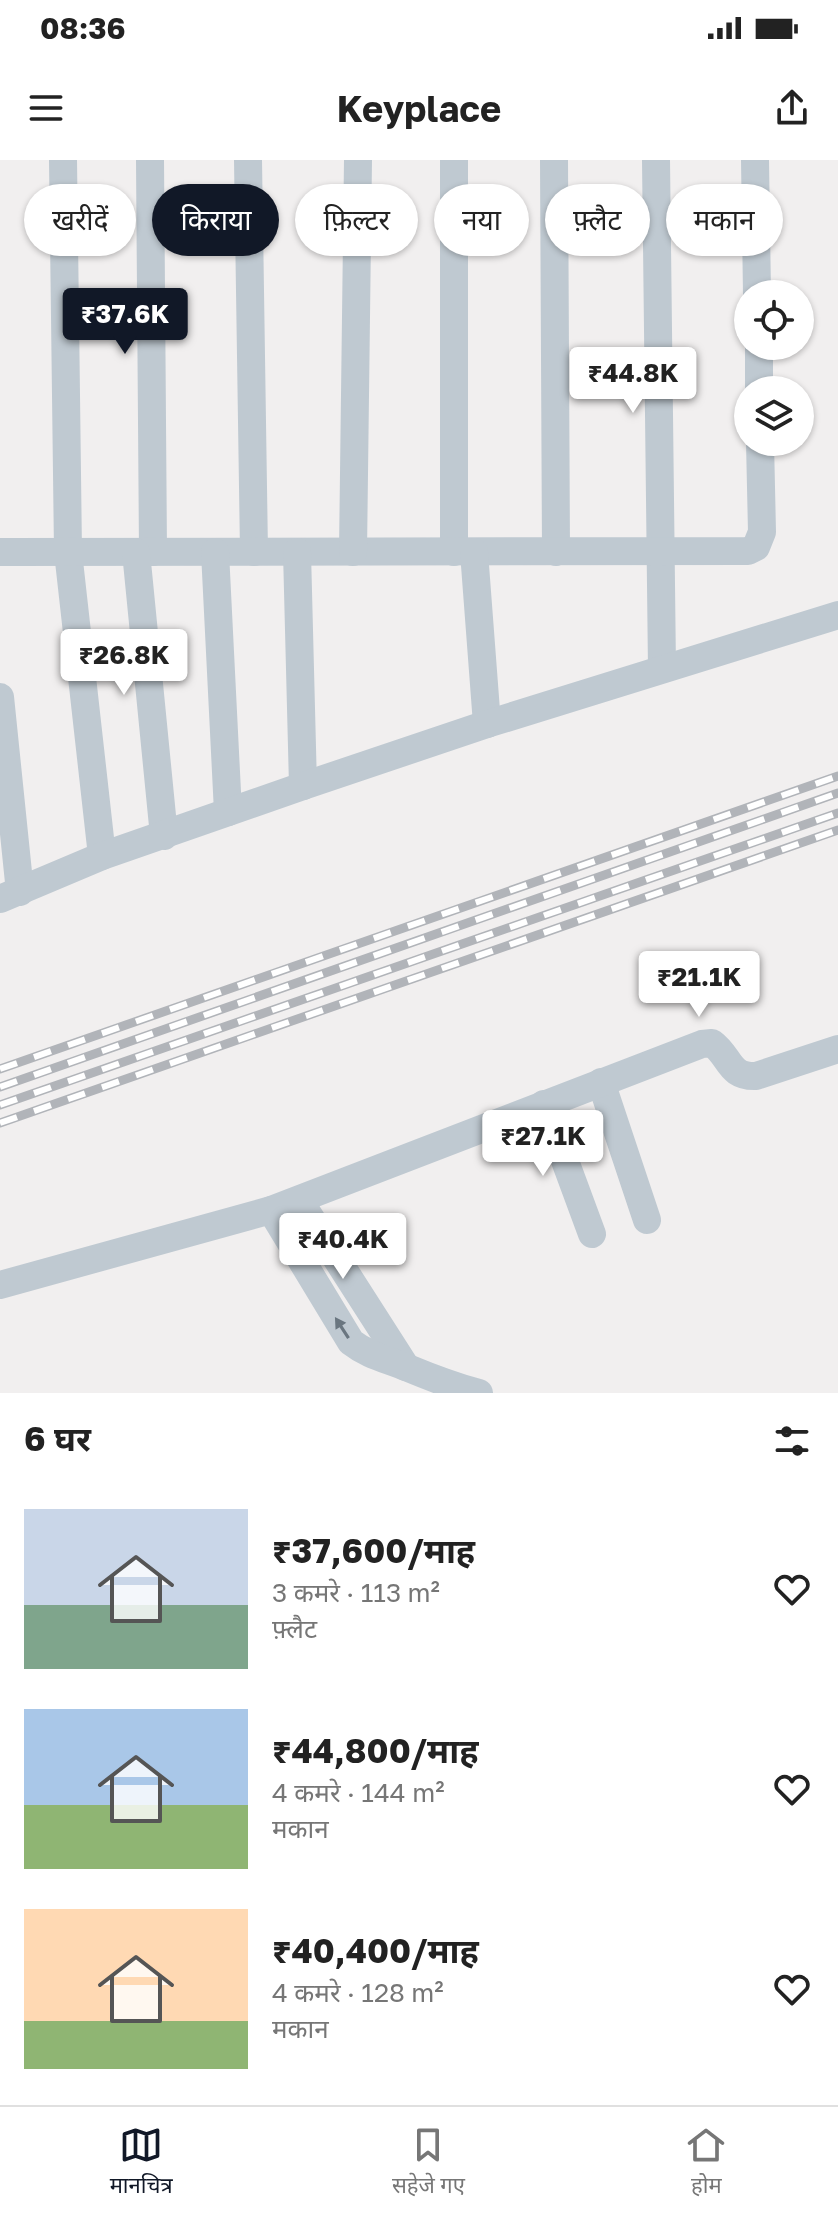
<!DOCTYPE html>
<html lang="hi">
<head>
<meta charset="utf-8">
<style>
	body { margin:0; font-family:"Golos Text","Noto Sans Devanagari",sans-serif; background:#f6f6f6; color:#222; height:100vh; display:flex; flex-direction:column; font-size:30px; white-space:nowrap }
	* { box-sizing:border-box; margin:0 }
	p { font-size:26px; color:#767676 }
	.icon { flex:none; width:44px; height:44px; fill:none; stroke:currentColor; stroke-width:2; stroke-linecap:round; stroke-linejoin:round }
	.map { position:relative; height:1233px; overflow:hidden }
	.details { display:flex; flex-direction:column; background:#fff; flex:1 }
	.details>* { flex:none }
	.hud { position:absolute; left:24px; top:24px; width:790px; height:72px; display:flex; gap:16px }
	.buttons { position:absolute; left:734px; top:120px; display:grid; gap:16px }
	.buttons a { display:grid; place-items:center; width:80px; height:80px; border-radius:50%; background:#fff; box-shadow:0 2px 6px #0004; font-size:40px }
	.price { position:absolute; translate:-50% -68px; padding:0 18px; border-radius:8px; background:#fff; color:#222; font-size:26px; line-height:52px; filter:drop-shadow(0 2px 4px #0008) }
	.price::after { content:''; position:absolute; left:50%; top:48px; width:24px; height:18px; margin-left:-12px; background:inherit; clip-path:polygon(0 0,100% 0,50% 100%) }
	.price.current { background:#111827; color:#fff }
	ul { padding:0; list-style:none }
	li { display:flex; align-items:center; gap:24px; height:200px; padding:0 24px }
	li span { display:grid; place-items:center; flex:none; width:224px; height:160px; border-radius:0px; color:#555 }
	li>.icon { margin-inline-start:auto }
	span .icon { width:96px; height:96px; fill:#fffc; stroke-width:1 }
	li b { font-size:34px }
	h2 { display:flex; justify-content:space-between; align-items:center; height:96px; padding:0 24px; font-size:34px }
	.tag { padding:0 28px; border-radius:36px; background:#fff; box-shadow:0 2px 6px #0004; font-size:28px; line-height:72px }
	.tag.current { background:#111827; color:#fff }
	.status { display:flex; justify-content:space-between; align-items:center; height:56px; padding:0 40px; background:#fff; direction:ltr }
	.status svg { height:22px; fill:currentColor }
	header { display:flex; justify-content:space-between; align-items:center; height:104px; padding:0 24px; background:#fff; font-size:36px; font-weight:700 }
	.menu { display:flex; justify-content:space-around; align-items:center; height:112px; border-top:2px solid #e0e0e0; background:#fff; font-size:22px; color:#767676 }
	.menu a { display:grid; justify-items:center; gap:4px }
	.menu .current { color:#111827 }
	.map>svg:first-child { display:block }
</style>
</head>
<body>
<div class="status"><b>08:36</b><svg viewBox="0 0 49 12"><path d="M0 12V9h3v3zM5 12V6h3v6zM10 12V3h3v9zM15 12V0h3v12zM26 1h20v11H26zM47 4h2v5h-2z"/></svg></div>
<header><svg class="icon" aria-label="menu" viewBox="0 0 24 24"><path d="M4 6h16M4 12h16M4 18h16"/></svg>Keyplace<svg class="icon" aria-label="share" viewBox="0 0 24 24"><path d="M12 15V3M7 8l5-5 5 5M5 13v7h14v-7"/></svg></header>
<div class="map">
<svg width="838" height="1233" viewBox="0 0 838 1233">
	<rect width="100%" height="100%" fill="#f1efef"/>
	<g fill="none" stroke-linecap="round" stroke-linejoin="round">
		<g stroke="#bfc9d1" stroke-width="28">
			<polyline points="63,0 68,392 102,696"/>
			<polyline points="150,0 153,392"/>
			<polyline points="248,0 254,392"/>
			<polyline points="454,0 454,392"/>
			<polyline points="554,0 556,392"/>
			<polyline points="656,0 662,509"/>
			<polyline points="755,0 757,134"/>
			<polyline points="759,186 759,230"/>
			<polyline points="0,392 748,391 756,387 762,372 760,282"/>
			<polyline points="136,392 164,676"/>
			<polyline points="215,392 228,652"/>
			<polyline points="297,392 303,626"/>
			<polyline points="353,392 358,0"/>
			<polyline points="474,392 487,564"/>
			<polyline points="0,537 20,732"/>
			<polyline points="0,739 102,696 303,626 487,564 838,455"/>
			<polyline points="601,922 647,1060"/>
			<polyline points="544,944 592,1074"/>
			<polyline points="299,1040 406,1207"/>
			<path d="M271,1050L351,1182C369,1196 387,1199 408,1208C432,1218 453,1226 479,1233"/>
			<path d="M0,1125L271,1050L702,884L712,883C731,897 728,917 756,916L838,889"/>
		</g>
		<g stroke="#b1b4b9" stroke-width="9">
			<g id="rail">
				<polyline points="0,909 838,616"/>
				<polyline points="0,927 838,633"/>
				<polyline points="0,945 838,653"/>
				<polyline points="0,963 838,670"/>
			</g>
		</g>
		<use href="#rail" stroke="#fff" stroke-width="6" stroke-dasharray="18" stroke-linecap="butt"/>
	</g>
	<defs><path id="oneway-solid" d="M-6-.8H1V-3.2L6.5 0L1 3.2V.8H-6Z" transform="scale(2)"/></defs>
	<use fill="#6a7680" href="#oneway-solid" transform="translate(342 1168) rotate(-123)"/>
</svg>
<div class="buttons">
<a><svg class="icon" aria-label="locate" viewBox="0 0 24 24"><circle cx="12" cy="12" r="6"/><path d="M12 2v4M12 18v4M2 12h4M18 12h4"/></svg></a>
<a><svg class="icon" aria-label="layers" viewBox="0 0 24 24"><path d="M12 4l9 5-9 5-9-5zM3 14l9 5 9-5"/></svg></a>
</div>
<b class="price current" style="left:125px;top:196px">₹37.6K</b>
<b class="price" style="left:633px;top:255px">₹44.8K</b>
<b class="price" style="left:124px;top:537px">₹26.8K</b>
<b class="price" style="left:699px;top:859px">₹21.1K</b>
<b class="price" style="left:543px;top:1018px">₹27.1K</b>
<b class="price" style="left:343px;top:1121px">₹40.4K</b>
<div class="hud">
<a class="tag">खरीदें</a>
<a class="tag current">किराया</a>
<a class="tag">फ़िल्टर</a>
<a class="tag">नया</a>
<a class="tag">फ़्लैट</a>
<a class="tag">मकान</a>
</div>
</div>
<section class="details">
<h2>6 घर<svg class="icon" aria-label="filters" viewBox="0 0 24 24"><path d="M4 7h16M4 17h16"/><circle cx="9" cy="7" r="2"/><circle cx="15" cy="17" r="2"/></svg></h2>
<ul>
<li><span style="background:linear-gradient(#c9d6e8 60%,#7fa58c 0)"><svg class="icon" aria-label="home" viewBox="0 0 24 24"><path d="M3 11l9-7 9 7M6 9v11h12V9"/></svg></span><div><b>₹37,600/माह</b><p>3 कमरे · 113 m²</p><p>फ़्लैट</p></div><svg class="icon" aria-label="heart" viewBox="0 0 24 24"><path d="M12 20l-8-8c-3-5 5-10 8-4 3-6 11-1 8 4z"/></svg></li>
<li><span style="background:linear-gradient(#a9c7e8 60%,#8fb573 0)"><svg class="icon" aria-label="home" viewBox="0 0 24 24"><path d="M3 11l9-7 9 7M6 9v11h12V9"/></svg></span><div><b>₹44,800/माह</b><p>4 कमरे · 144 m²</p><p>मकान</p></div><svg class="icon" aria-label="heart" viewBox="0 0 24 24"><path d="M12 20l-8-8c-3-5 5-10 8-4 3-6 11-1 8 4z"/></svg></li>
<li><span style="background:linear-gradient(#ffd9b3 70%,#8fb573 0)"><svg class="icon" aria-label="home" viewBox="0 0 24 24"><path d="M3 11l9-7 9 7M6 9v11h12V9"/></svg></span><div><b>₹40,400/माह</b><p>4 कमरे · 128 m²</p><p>मकान</p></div><svg class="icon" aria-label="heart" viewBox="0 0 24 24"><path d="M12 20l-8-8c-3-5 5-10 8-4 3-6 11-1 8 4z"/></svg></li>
</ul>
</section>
<nav class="menu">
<a class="current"><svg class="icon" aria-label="map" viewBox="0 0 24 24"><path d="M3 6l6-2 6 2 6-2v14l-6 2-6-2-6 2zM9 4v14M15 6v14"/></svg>मानचित्र</a>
<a><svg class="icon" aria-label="saved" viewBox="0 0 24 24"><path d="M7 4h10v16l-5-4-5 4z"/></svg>सहेजे गए</a>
<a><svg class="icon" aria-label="home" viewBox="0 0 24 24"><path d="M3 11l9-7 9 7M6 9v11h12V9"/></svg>होम</a>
</nav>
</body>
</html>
